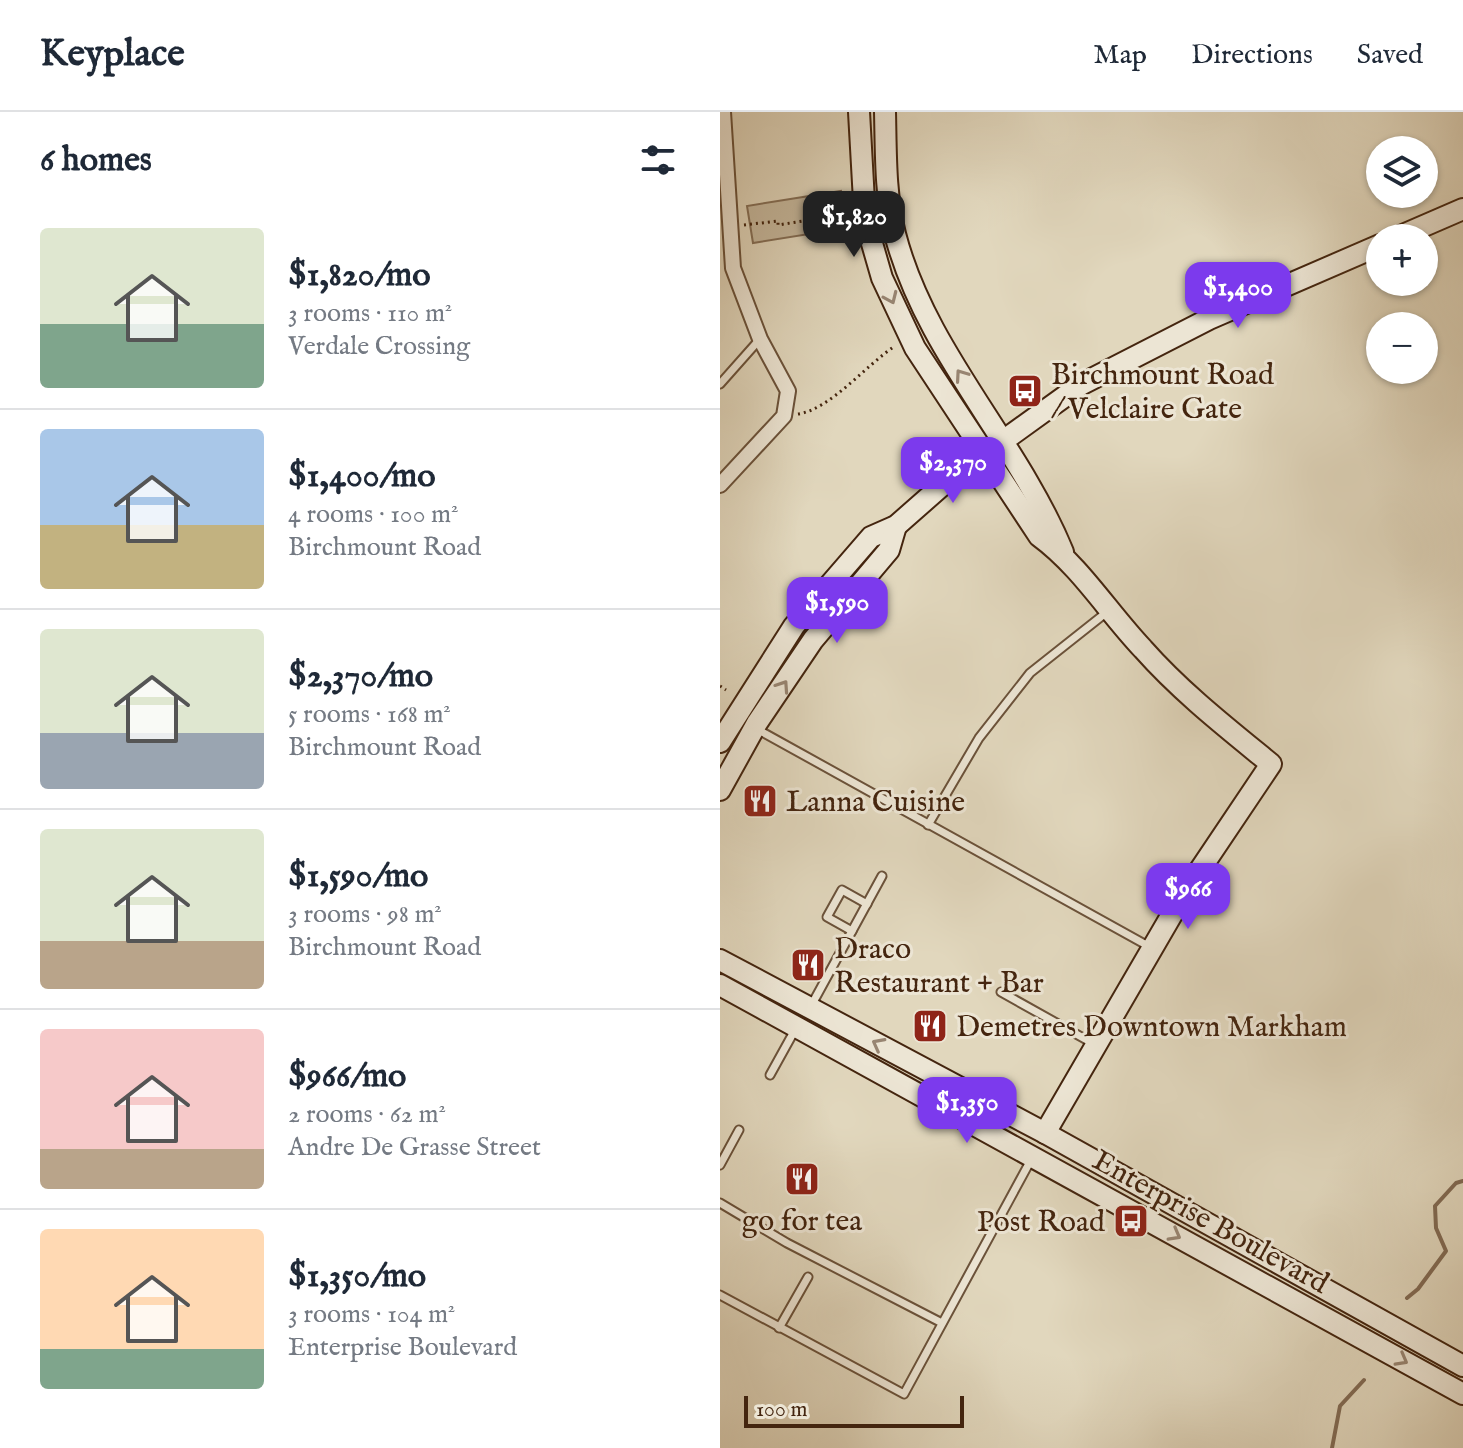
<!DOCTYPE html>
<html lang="en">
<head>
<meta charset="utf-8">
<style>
	body { margin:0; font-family:"IM FELL English",serif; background:#f2f2f3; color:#1f2937; height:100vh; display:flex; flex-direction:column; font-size:30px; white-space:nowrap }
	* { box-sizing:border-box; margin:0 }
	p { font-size:26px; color:#747a83 }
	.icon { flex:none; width:44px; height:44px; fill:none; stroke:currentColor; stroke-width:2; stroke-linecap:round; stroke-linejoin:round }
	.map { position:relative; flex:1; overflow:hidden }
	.drawer { display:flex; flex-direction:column; background:#fff; width:720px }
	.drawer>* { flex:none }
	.tools { position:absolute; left:646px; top:24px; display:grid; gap:16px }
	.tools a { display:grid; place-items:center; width:72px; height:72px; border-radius:50%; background:#fff; box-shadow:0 2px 6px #0004; font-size:40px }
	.scale { position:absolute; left:24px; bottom:20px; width:220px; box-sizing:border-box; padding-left:8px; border:4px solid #44250f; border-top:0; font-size:22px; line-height:28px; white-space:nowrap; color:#44250f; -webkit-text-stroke:6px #ece5d4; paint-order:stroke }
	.price { position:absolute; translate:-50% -68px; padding:0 18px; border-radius:16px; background:#7c3aed; color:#fff; font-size:26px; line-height:52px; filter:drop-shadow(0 2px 4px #0008) }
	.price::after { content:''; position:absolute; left:50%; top:48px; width:24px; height:18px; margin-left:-12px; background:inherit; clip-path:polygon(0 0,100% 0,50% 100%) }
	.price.on { background:#222; color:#fff }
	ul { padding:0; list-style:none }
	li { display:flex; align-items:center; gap:24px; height:200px; padding:0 40px }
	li+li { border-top:2px solid #e0e1e3 }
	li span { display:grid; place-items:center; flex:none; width:224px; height:160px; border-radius:8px; color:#555 }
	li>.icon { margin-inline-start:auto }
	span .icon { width:96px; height:96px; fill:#fffc; stroke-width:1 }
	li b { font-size:34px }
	h2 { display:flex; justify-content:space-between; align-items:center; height:96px; padding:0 40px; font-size:34px }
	header { display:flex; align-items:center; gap:48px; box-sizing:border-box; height:112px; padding:0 40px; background:#fff; border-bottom:2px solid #e0e1e3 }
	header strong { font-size:38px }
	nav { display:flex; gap:44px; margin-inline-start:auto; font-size:28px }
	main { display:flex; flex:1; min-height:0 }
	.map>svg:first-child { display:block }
</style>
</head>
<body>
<header>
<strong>Keyplace</strong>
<nav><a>Map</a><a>Directions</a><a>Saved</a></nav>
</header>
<main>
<section class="drawer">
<h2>6 homes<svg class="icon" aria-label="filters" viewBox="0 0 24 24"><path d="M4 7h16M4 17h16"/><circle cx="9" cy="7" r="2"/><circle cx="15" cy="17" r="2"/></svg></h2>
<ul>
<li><span style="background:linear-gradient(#dfe7d0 60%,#7fa58c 0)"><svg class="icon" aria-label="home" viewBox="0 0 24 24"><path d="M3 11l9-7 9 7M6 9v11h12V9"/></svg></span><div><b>$1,820/mo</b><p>3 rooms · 110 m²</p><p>Verdale Crossing</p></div></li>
<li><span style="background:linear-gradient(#a9c7e8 60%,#c2b280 0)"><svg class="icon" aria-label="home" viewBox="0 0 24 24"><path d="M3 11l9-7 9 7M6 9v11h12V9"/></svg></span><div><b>$1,400/mo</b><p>4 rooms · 100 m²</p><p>Birchmount Road</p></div></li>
<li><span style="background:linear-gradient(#dfe7d0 65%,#9aa5b1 0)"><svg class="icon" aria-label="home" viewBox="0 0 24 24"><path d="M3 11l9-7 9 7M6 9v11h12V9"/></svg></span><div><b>$2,370/mo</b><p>5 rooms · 168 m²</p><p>Birchmount Road</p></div></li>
<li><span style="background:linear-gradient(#dfe7d0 70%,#b9a48a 0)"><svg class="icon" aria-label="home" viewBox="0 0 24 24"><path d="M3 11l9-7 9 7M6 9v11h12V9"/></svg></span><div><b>$1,590/mo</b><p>3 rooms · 98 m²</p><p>Birchmount Road</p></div></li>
<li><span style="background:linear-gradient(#f6c9c9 75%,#b9a48a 0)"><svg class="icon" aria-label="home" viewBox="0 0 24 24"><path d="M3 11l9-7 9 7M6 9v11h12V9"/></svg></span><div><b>$966/mo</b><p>2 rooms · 62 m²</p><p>Andre De Grasse Street</p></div></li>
<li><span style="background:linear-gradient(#ffd9b3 75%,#7fa58c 0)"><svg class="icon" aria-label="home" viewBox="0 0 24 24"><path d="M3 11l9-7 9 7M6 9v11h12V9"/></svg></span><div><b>$1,350/mo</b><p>3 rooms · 104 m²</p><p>Enterprise Boulevard</p></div></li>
</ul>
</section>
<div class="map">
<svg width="743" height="1336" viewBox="0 0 743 1336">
	<rect width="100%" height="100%" fill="#e1d7bd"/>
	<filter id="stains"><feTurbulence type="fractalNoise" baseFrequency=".0025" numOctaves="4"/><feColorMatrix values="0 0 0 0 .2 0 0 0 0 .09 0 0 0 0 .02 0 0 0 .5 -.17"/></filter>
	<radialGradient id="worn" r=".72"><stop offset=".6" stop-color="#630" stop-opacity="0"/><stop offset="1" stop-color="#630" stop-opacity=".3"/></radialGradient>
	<polygon fill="#c6b99f" stroke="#856f57" stroke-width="2" points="121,79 127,116 33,131 27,94"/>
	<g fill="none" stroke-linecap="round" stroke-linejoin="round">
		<g stroke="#826b54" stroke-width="4">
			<polyline points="687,1186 698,1177 726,1139 716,1116 715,1094 736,1071 743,1069"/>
			<polyline points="612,1336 620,1294 644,1268"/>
		</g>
		<g stroke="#6b523a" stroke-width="11">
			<g id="lane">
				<polyline points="0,272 40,227"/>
				<polyline points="35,616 430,835"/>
				<polyline points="208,713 259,626 310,561 387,500"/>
				<polyline points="132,819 107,805 122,778 147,792"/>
				<polyline points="281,880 374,932"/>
				<polyline points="91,894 162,764"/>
				<polyline points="50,963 76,916"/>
				<polyline points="0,1053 19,1018"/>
				<polyline points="0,1091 67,1131 222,1211"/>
				<polyline points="0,1183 184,1282 312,1046"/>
				<polyline points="59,1216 88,1165"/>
			</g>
		</g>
		<g stroke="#6b523a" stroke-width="18">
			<polyline id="street" points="0,373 64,304 68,279 40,227 13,156 3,0"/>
		</g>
		<g stroke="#44250f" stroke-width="24">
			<g id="secondary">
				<path d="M139,0L145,107L162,166L195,236L319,424C361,455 387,499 423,537C461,580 507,616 551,652L465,780L325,1021"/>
				<path d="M165,0C166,41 165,82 175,122C206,241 297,328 343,440"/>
				<polyline points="676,126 743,97"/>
				<polyline points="0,630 74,514 151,425 176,414 226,370 362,272 489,207 660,133"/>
				<polyline points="0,678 37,611 93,528 169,438 176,414"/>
				<polyline points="0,848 325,1021 743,1254"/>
				<polyline points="0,873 743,1282"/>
			</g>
		</g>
		<g stroke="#44250f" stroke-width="3" stroke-dasharray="2 4" stroke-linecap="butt">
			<polyline points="24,113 58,109 58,113 89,108 88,104 130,98"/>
			<path d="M78,302C111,297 146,253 175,234"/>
			<polyline points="0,574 6,578"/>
		</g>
		<use href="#lane" stroke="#ece5d4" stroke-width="7"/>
		<use href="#street" stroke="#ece5d4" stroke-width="14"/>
		<use href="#secondary" stroke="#ece5d4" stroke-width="20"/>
	</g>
	<defs><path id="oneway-chevron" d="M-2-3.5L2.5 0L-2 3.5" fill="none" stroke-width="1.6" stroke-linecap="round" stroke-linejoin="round" transform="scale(2)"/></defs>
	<g stroke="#988572">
		<use href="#oneway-chevron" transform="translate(171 186) rotate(66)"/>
		<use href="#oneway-chevron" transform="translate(241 263) rotate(-125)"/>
		<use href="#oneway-chevron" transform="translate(63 574) rotate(-56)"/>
		<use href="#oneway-chevron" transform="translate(158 932) rotate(-152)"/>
		<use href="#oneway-chevron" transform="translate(455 1123) rotate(29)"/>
		<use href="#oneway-chevron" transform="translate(682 1248) rotate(29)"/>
	</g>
	<defs>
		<g id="bus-square" transform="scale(1.8)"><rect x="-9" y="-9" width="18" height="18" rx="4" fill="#8f2418" stroke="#ece5d4"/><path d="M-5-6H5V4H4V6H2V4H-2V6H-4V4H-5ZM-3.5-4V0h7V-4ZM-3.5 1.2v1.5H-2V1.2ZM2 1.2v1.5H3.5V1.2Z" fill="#fff"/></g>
		<g id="restaurant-square" transform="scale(1.8)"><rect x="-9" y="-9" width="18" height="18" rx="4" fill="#8f2418" stroke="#ece5d4"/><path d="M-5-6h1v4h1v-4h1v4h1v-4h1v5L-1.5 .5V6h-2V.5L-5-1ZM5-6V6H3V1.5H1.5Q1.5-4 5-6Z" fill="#fff"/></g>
	</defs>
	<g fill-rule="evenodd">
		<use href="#bus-square" x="305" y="279"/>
		<use href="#restaurant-square" x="40" y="689"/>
		<use href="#restaurant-square" x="88" y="853"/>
		<use href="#restaurant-square" x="210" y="914"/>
		<use href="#restaurant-square" x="82" y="1067"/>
		<use href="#bus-square" x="411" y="1109"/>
	</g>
	<g text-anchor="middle" stroke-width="6" stroke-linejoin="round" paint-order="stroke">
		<g font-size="30" fill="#44250f" stroke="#ece5d4" text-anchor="start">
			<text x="331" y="272">Birchmount Road<tspan x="331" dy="34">/ Velclaire Gate</tspan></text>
			<text x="66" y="699">Lanna Cuisine</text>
			<text x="114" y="846">Draco<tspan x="114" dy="34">Restaurant + Bar</tspan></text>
			<text x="236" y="924">Demetres Downtown Markham</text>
			<text x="82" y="1118" text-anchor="middle">go for tea</text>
			<text x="385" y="1119" text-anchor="end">Post Road</text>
		</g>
		<g font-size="30" fill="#44250f" stroke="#ece5d4">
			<text transform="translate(491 1109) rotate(29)" y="10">Enterprise Boulevard</text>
		</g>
	</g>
	<rect width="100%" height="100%" filter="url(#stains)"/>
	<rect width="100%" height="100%" fill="url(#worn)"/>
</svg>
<div class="tools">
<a><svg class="icon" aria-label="layers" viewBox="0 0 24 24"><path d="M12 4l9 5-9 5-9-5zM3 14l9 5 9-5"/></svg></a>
<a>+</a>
<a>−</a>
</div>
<div class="scale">100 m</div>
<b class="price on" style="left:134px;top:147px">$1,820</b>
<b class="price" style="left:518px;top:218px">$1,400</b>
<b class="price" style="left:233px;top:393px">$2,370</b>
<b class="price" style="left:117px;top:533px">$1,590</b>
<b class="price" style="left:468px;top:819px">$966</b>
<b class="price" style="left:247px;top:1033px">$1,350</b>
</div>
</main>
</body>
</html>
